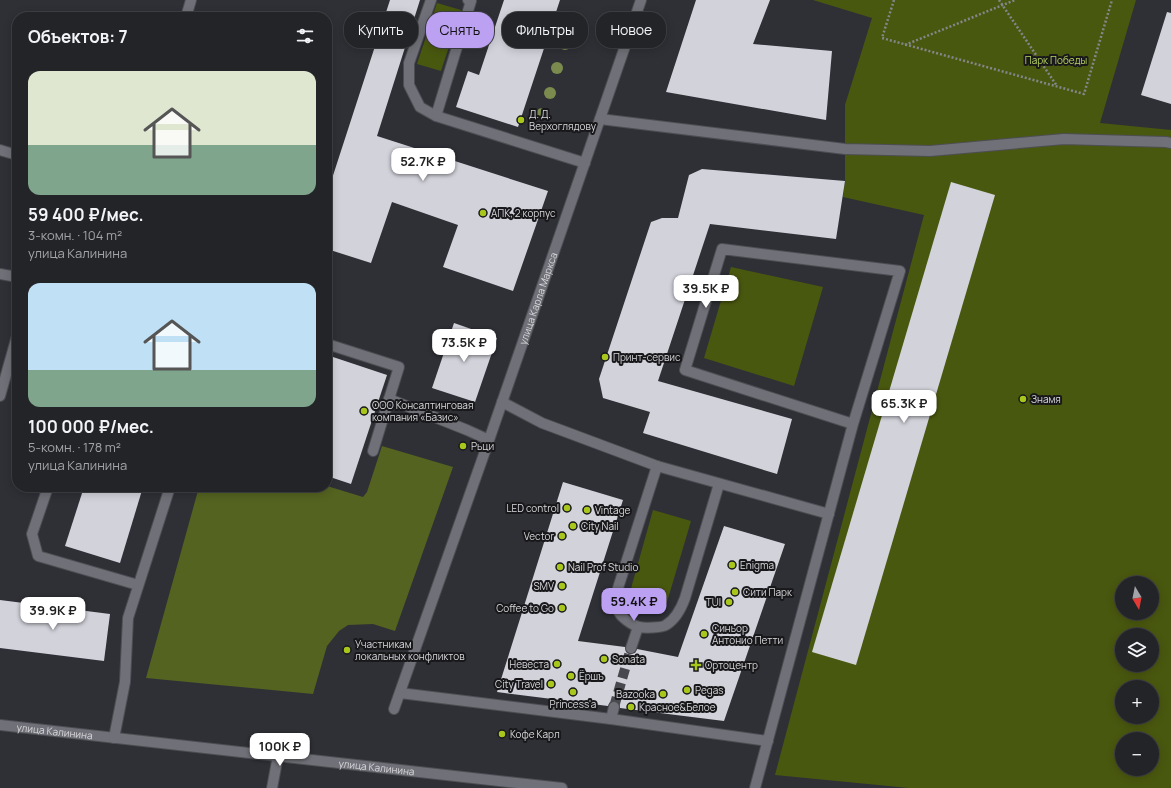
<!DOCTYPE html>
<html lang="ru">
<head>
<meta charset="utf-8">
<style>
	body { margin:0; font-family:Manrope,sans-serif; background:#2f3034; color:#f1f3f6; height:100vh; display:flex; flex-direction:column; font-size:15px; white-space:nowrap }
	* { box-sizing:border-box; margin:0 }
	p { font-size:13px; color:#a3a4a8 }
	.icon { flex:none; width:22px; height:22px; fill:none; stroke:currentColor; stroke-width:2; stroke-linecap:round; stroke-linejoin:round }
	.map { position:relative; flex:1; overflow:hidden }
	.sheet { position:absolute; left:12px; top:12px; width:320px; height:480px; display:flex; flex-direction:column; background:#232428; border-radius:16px; box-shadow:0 2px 10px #0003,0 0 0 1px #404145 }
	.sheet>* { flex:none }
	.top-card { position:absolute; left:344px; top:12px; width:380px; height:36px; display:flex; gap:8px }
	.needle { width:26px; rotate:170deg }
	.controls { position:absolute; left:1115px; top:576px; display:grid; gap:8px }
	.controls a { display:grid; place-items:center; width:44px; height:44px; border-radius:50%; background:#232428; box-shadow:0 2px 10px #0003,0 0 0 1px #404145; font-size:20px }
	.price { position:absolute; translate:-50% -34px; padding:0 9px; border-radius:8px; background:#fff; color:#222; font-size:13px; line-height:26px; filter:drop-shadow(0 1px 2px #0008) }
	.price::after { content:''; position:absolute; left:50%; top:24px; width:12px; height:9px; margin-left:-6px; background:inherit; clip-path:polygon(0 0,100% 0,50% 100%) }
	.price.on { background:#bca0f2; color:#111 }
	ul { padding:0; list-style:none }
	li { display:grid; align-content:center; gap:8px; height:212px; padding:0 16px }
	li span { display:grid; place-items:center; height:124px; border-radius:12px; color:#555 }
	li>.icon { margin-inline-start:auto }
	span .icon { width:72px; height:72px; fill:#fffc; stroke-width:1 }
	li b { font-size:17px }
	h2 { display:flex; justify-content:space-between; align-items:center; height:48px; padding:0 16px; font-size:17px }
	.chip { padding:0 14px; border-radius:16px; background:#232428; box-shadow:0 2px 10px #0003,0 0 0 1px #404145; font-size:14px; line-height:36px }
	.chip.on { background:#bca0f2; color:#111 }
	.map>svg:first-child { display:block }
</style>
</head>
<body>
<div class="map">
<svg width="1171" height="788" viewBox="0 0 1171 788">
	<rect width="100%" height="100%" fill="#2f3036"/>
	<g fill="#49580f" fill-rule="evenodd">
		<path d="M813,0H1136L1100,123L1171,130V788H909L775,775L924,215L843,197L845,181V105L872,18ZM1122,583H1152V613H1122ZM1122,635H1152V665H1122ZM1122,687H1152V717H1122ZM1122,739H1152V769H1122Z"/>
		<polygon points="437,3 461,10 441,71 417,64"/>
		<polygon points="731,267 823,287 794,386 704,358"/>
		<path d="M653,510L691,521L667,602L662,610C641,616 627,607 632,585Z"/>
	</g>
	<polygon fill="#546320" points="382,446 453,467 395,631 373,624 348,625 339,631 327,646 313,694 146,678 199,487 327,487 327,486 363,497 367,492"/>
	<g fill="#d2d2db">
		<polygon points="390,0 420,0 377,136 548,191 513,291 443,267 458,225 392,202 371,263 327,249 327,194"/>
		<polygon points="504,0 560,0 518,127 456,107 468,71 479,75"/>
		<polygon points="696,0 770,0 753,44 832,51 826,120 666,92"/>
		<polygon points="1167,12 1171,13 1171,104 1141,95"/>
		<polygon points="702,169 845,181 836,239 710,224 658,381 792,419 777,474 643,433 650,412 603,398 599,379 651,222 662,218 678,218 689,175"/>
		<polygon points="951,182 995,195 856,665 812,652"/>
		<polygon points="454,323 497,338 475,402 432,388"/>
		<polygon points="333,357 387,375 351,484 327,476 327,376"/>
		<polygon points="563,482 623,500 578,641 625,647 626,652 629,654 635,653 637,649 678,657 724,526 785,544 724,721 620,708 619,703 615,701 610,702 608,706 497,692"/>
		<polygon points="84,487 143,487 120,563 65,546"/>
		<polygon points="0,600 110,614 104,661 0,648"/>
	</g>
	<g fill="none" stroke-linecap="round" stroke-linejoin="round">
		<polyline stroke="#48494f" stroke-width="10" stroke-dasharray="10 5" stroke-linecap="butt" points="614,707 631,648"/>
		<g stroke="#4d4e53" stroke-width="12">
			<g id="minor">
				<polyline points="431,0 409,63 409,85 420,107 436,116 585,163"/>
				<polyline points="186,17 191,0"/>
				<polyline points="436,116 471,1 468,0"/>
				<polyline points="600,119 845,149 930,151 1064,139 1166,142 1171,143"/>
				<polyline points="0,150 17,155"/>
				<polyline points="0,274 17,277"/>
				<polyline points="327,344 399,367 389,399 467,430 489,440"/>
				<polyline points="0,396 17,336"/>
				<polyline points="502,402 542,423 657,466 829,514"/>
				<polyline points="373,451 389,399"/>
				<path d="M657,466L618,588C618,595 616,603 618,610C620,617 632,625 639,627C644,628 662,628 666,625C676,619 681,609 685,598L719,484"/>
				<polyline points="48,487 32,534 38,556 138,585"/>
				<polyline points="631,648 638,627"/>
				<polyline points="400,693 611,719 768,741"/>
				<path id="s1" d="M394,709L489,440L641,0"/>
				<polyline points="611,719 614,707"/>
				<path id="s2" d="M0,725L562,788"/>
				<polyline points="114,738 125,682 128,618 170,487"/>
				<polyline points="272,788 278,756"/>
				<polyline points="755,788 853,424 900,271 722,249 685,370 853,424"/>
			</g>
		</g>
		<g stroke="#85868b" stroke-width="2.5" stroke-dasharray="2 2" stroke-linecap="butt">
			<polyline points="894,0 882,38 1084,94 1112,0"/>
			<polyline points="999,0 1057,86"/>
			<polyline points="905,45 1015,0"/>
		</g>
		<use href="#minor" stroke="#707078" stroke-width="10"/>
	</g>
	<g fill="#7b8b4d">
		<circle cx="573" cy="18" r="6"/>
		<circle cx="565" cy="44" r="6"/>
		<circle cx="557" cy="68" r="6"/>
		<circle cx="550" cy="93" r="6"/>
		<circle cx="542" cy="114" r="6"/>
	</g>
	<g fill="#a8c71d" stroke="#18181b" stroke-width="1.5">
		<circle cx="521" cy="120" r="4"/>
		<circle cx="483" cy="213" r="4"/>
		<circle cx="605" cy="357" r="4"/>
		<circle cx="1023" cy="399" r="4"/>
		<circle cx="364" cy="411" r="4"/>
		<circle cx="463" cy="446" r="4"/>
		<circle cx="567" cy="508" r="4"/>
		<circle cx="587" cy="510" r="4"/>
		<circle cx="573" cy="526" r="4"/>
		<circle cx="562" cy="536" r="4"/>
		<circle cx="732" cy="565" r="4"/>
		<circle cx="560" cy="567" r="4"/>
		<circle cx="562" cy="586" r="4"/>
		<circle cx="735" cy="592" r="4"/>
		<circle cx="729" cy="602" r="4"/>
		<circle cx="562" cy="608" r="4"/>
		<circle cx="704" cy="634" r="4"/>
		<circle cx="347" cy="650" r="4"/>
		<circle cx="604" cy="659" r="4"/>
		<circle cx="557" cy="664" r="4"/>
		<path d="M694 659h4v4h4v4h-4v4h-4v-4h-4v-4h4z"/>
		<circle cx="571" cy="676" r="4"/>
		<circle cx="551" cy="684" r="4"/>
		<circle cx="687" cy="690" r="4"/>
		<circle cx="573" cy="692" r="4"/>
		<circle cx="663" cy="694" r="4"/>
		<circle cx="631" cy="707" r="4"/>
		<circle cx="502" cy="734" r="4"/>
	</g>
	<g text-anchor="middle" stroke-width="4" stroke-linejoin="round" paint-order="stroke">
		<g font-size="10" fill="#b9d560" stroke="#18181b">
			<text x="1056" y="64">Парк Победы</text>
		</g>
		<g font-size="10" fill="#d8d8dc" stroke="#18181b" text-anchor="start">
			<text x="529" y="118">Д. Д.<tspan x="529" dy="12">Верхоглядову</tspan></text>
			<text x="491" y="217">АПК, 2 корпус</text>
			<text x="613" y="361">Принт-сервис</text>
			<text x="1031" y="403">Знамя</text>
			<text x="372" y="409">ООО Консалтинговая<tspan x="372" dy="12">компания «Базис»</tspan></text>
			<text x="471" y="450">Рьци</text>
			<text x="559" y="512" text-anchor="end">LED control</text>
			<text x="595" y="514">Vintage</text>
			<text x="581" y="530">City Nail</text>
			<text x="554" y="540" text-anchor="end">Vector</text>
			<text x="740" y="569">Enigma</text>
			<text x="568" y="571">Nail Prof Studio</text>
			<text x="554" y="590" text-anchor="end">SMV</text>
			<text x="743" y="596">Сити Парк</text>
			<text x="721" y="606" text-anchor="end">TUI</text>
			<text x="554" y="612" text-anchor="end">Coffee to Go</text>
			<text x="712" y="632">Синьор<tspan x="712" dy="12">Антонио Петти</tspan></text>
			<text x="355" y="648">Участникам<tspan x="355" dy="12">локальных конфликтов</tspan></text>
			<text x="612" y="663">Sonata</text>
			<text x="549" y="668" text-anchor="end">Невеста</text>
			<text x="705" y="669">Ортоцентр</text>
			<text x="579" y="680">Ёршъ</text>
			<text x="543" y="688" text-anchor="end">City Travel</text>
			<text x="695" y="694">Pegas</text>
			<text x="655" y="698" text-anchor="end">Bazooka</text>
			<text x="573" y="708" text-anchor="middle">Princess'a</text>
			<text x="639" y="711">Красное&amp;Белое</text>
			<text x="510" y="738">Кофе Карл</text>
		</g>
		<g font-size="10" fill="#d8d8dc" stroke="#18181b">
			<text dy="4" stroke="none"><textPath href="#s1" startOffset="435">улица Карла Маркса</textPath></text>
			<text dy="4" stroke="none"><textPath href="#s2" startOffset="55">улица Калинина</textPath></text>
			<text dy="4" stroke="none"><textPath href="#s2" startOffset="379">улица Калинина</textPath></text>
		</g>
	</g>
</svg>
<div class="controls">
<a><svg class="needle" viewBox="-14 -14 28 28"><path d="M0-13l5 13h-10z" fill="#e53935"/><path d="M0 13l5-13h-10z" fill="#a3a4a8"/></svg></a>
<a><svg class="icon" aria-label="layers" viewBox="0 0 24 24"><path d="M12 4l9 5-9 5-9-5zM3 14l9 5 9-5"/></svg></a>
<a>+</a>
<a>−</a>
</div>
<b class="price" style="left:423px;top:182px">52.7K ₽</b>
<b class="price" style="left:706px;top:309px">39.5K ₽</b>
<b class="price" style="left:464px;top:363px">73.5K ₽</b>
<b class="price" style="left:904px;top:424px">65.3K ₽</b>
<b class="price on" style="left:634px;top:622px">59.4K ₽</b>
<b class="price" style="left:53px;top:631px">39.9K ₽</b>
<b class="price" style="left:280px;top:767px">100K ₽</b>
<div class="top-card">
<a class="chip">Купить</a>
<a class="chip on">Снять</a>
<a class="chip">Фильтры</a>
<a class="chip">Новое</a>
</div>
<section class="sheet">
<h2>Объектов: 7<svg class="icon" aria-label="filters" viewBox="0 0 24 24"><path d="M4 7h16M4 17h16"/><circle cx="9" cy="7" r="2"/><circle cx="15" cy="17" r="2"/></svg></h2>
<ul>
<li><span style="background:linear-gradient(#dfe7d0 60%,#7fa58c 0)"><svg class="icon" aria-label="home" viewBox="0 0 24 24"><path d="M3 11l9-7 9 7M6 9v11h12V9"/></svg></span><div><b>59 400 ₽/мес.</b><p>3-комн. · 104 m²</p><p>улица Калинина</p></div></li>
<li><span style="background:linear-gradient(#bfe0f5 70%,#7fa58c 0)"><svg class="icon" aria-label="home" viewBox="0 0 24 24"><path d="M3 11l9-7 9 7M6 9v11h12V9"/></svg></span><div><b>100 000 ₽/мес.</b><p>5-комн. · 178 m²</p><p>улица Калинина</p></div></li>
</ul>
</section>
</div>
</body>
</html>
